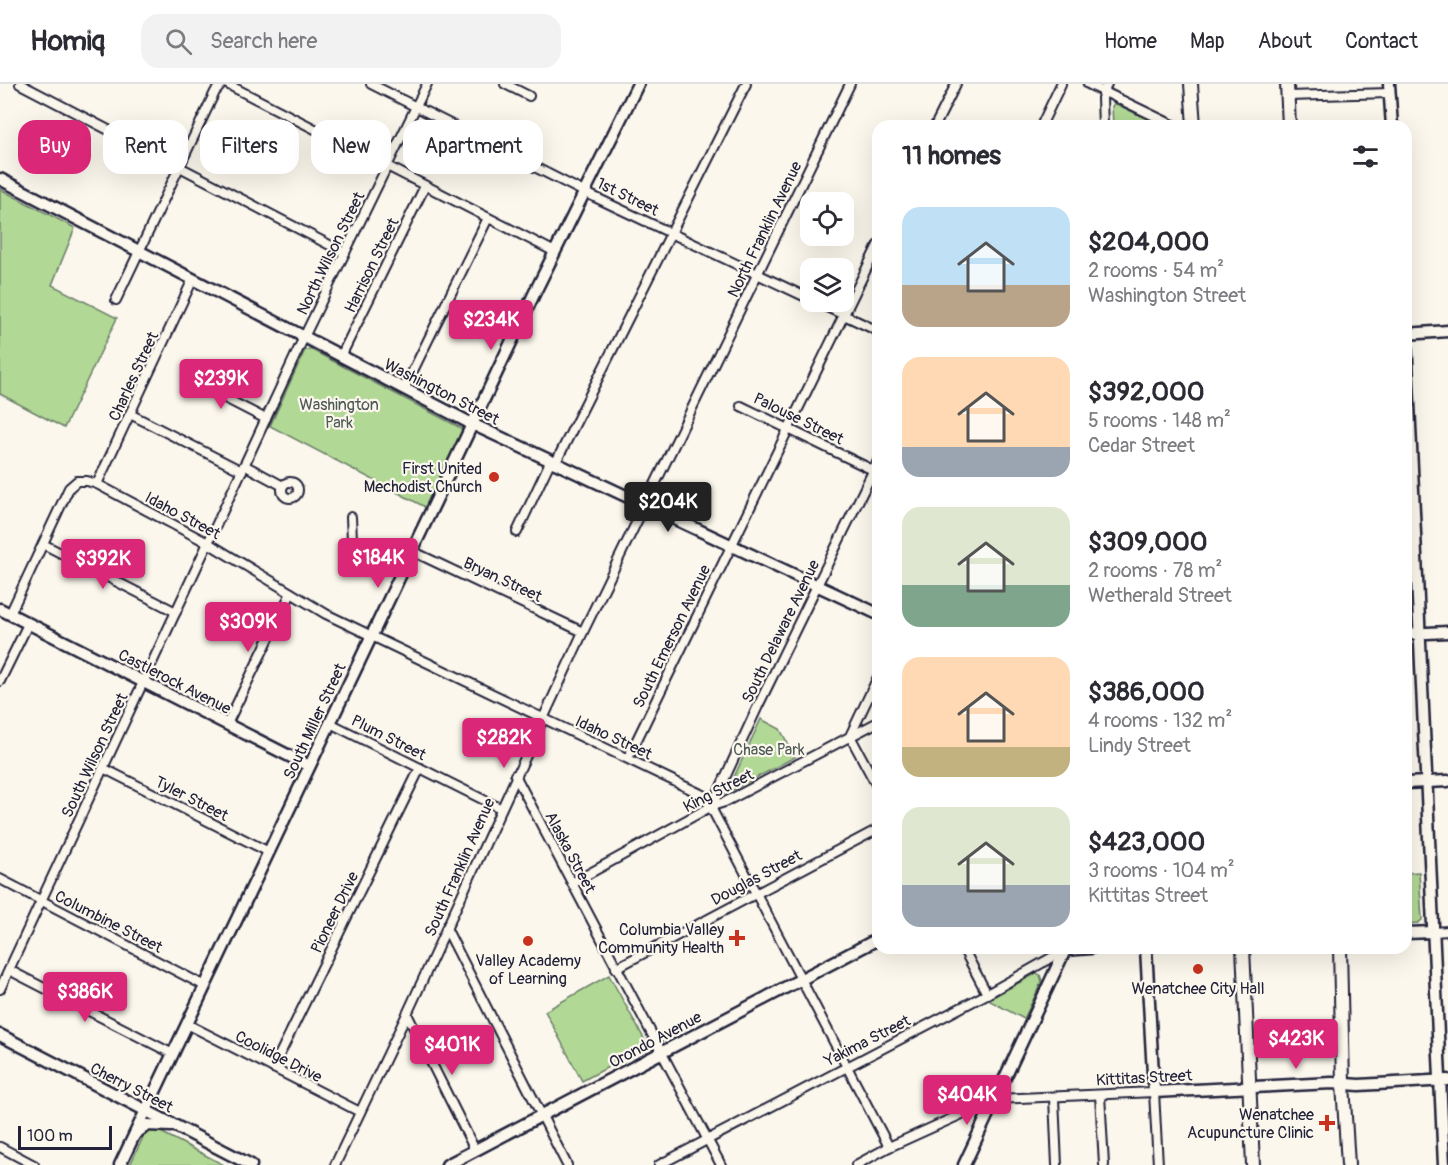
<!DOCTYPE html>
<html lang="en">
<head>
<meta charset="utf-8">
<style>
	body { margin:0; font-family:Pangolin,sans-serif; background:#f2f2f3; color:#2b2b33; height:100vh; display:flex; flex-direction:column; font-size:22px; white-space:nowrap }
	* { box-sizing:border-box; margin:0 }
	p { font-size:20px; color:#7c7c81 }
	.icon { flex:none; width:33px; height:33px; fill:none; stroke:currentColor; stroke-width:2; stroke-linecap:round; stroke-linejoin:round }
	.map { position:relative; flex:1; overflow:hidden }
	.sheet { position:absolute; left:872px; top:36px; width:540px; height:834px; display:flex; flex-direction:column; background:#fff; border-radius:18px; box-shadow:0 6px 24px #0002 }
	.sheet>* { flex:none }
	.hud { position:absolute; left:18px; top:36px; width:570px; height:54px; display:flex; gap:12px }
	.fabs { position:absolute; left:800px; top:108px; display:grid; gap:12px }
	.fabs a { display:grid; place-items:center; width:54px; height:54px; border-radius:12px; background:#fff; box-shadow:0 6px 24px #0002; font-size:30px }
	.scale { position:absolute; left:18px; bottom:15px; width:94px; box-sizing:border-box; padding-left:6px; border:3px solid #22223b; border-top:0; font-size:16px; line-height:21px; white-space:nowrap; color:#22223b; -webkit-text-stroke:4px #fbf7ec; paint-order:stroke }
	.price { position:absolute; translate:-50% -51px; padding:0 14px; border-radius:6px; background:#db2777; color:#fff; font-size:20px; line-height:39px; filter:drop-shadow(0 2px 3px #0008) }
	.price::after { content:''; position:absolute; left:50%; top:36px; width:18px; height:14px; margin-left:-9px; background:inherit; clip-path:polygon(0 0,100% 0,50% 100%) }
	.price.on { background:#222; color:#fff }
	ul { padding:0; list-style:none }
	li { display:flex; align-items:center; gap:18px; height:150px; padding:0 30px }
	li span { display:grid; place-items:center; flex:none; width:168px; height:120px; border-radius:18px; color:#555 }
	li>.icon { margin-inline-start:auto }
	span .icon { width:72px; height:72px; fill:#fffc; stroke-width:1 }
	li b { font-size:26px }
	h2 { display:flex; justify-content:space-between; align-items:center; height:72px; padding:0 30px; font-size:26px }
	.pill { padding:0 21px; border-radius:18px; background:#fff; box-shadow:0 6px 24px #0002; font-size:21px; line-height:54px }
	.pill.on { background:#db2777; color:#fff }
	header { display:flex; align-items:center; gap:36px; box-sizing:border-box; height:84px; padding:0 30px; background:#fff; border-bottom:2px solid #e1e1e2 }
	header strong { font-size:28px }
	nav { display:flex; gap:33px; margin-inline-start:auto; font-size:21px }
	.search { width:420px; height:54px; background:#f2f2f3; display:flex; align-items:center; gap:15px; box-sizing:border-box; padding:0 21px; border-radius:18px; color:#7c7c81; font-size:22px }
	.map>svg:first-child { display:block }
</style>
</head>
<body>
<header>
<strong>Homiq</strong>
<div class="search"><svg class="icon" aria-label="search" viewBox="0 0 24 24"><circle cx="10" cy="10" r="6"/><path d="M15 15l6 6"/></svg>Search here</div>
<nav><a>Home</a><a>Map</a><a>About</a><a>Contact</a></nav>
</header>
<div class="map">
<svg width="1448" height="1081" viewBox="0 0 1448 1081">
	<rect width="100%" height="100%" fill="#fbf7ec"/>
	<filter id="ink" filterUnits="userSpaceOnUse"><feTurbulence type="fractalNoise" baseFrequency=".0167" numOctaves="2"/><feDisplacementMap in="SourceGraphic" scale="12" xChannelSelector="R" yChannelSelector="G"/><feConvolveMatrix kernelMatrix="1 2 1 2 8 2 1 2 1" color-interpolation-filters="sRGB"/></filter>
	<g filter="url(#ink)">
		<g fill="#b1d895" stroke="#6a7d68" stroke-width="1.5">
			<polygon points="1115,19 1145,34 1145,42 1113,42 1112,22"/>
			<polygon points="0,105 75,144 52,201 117,234 64,344 0,310"/>
			<polygon points="310,265 461,344 462,349 425,423 270,342 305,266"/>
			<polygon points="761,635 780,645 795,673 731,707 728,706"/>
			<polygon points="1419,788 1422,836 1418,839 1406,840 1406,789"/>
			<polygon points="1037,889 1040,891 1042,897 1024,935 990,917 991,914"/>
			<polygon points="609,891 648,962 582,997 545,927"/>
			<polygon points="153,1045 157,1046 224,1081 130,1081 145,1049"/>
		</g>
		<g fill="none" stroke-linecap="round" stroke-linejoin="round">
			<g stroke="#22223b" stroke-width="12">
				<g id="street">
					<polyline points="20,0 345,169"/>
					<polyline points="227,0 555,168"/>
					<polyline points="371,0 584,108 810,215"/>
					<polyline points="505,0 529,12"/>
					<polyline points="1088,0 1175,42"/>
					<polyline points="1288,12 1389,9"/>
					<polyline points="935,42 956,0"/>
					<polyline points="1041,42 1061,0"/>
					<polyline points="1103,42 1102,14 1107,0"/>
					<polyline points="116,216 215,8 222,0"/>
					<polyline points="816,218 878,247"/>
					<polyline points="341,272 425,102"/>
					<polyline points="188,295 266,335"/>
					<polyline points="404,305 488,134"/>
					<polyline points="741,322 877,388"/>
					<polyline points="130,330 242,387"/>
					<polyline points="555,380 746,0"/>
					<polyline points="244,381 283,402"/>
					<circle cx="290" cy="406" r="8"/>
					<polyline points="97,400 193,195"/>
					<polyline points="351,433 352,456 355,460 403,484"/>
					<polyline points="517,448 550,378"/>
					<polyline points="43,460 176,528"/>
					<polyline points="412,467 583,548"/>
					<polyline points="10,530 69,404 77,397 87,397 97,400 208,459 326,530 705,712 889,1063"/>
					<polyline points="878,593 850,652 878,704"/>
					<polyline points="0,597 28,540"/>
					<polyline points="330,639 500,724"/>
					<polyline points="227,640 291,509"/>
					<polyline points="628,674 878,161"/>
					<polyline points="103,684 269,768"/>
					<polyline points="515,691 721,1081"/>
					<polyline points="712,722 758,622 878,377"/>
					<polyline points="0,795 205,902"/>
					<polyline points="572,799 712,722 725,718 878,638"/>
					<polyline points="446,844 567,1081"/>
					<polyline points="1434,848 1448,847"/>
					<polyline points="963,864 987,910"/>
					<polyline points="616,884 878,745"/>
					<polyline points="9,886 173,970"/>
					<polyline points="0,905 304,253 427,0"/>
					<polyline points="407,930 475,1066"/>
					<polyline points="187,940 360,1028"/>
					<polyline points="273,984 420,684"/>
					<polyline points="1100,1011 1104,1081"/>
					<polyline points="1054,1014 1057,1081"/>
					<polyline points="0,1063 34,1081"/>
					<polyline points="335,1081 407,930 583,548 850,0"/>
					<polyline points="659,1081 987,910 1065,866"/>
					<polyline points="856,1081 889,1063 995,1015 1154,1008 1158,1081"/>
				</g>
			</g>
			<g stroke="#22223b" stroke-width="15">
				<g id="secondary">
					<polyline points="1389,0 1392,42"/>
					<polyline points="0,95 472,340 878,530"/>
					<polyline points="1406,250 1448,247"/>
					<polyline points="1406,254 1444,1081"/>
					<polyline points="0,525 309,682"/>
					<polyline points="1406,550 1448,548"/>
					<polyline points="1406,699 1448,697"/>
					<polyline points="1406,849 1434,848"/>
					<polyline points="1146,864 1154,1008 1332,999 1359,1001 1448,996"/>
					<polyline points="1065,866 1091,864"/>
					<polyline points="0,951 251,1081"/>
					<polyline points="135,1050 147,1041 171,1042"/>
					<polyline points="120,1081 536,206 638,0"/>
					<polyline points="447,1081 878,855"/>
					<polyline points="964,1081 1066,864"/>
				</g>
			</g>
			<g stroke="#22223b" stroke-width="16">
				<g id="primary">
					<polyline points="1191,0 1194,42"/>
					<polyline points="1287,0 1289,42"/>
					<polyline points="1243,864 1253,1081"/>
					<polyline points="1340,864 1343,1000 1348,1081"/>
				</g>
			</g>
			<use href="#street" stroke="#fbf7ec" stroke-width="8"/>
			<use href="#secondary" stroke="#fbf7ec" stroke-width="10"/>
			<use href="#primary" stroke="#fbf7ec" stroke-width="12"/>
		</g>
	</g>
	<g fill="#c8321e" stroke="#fbf7ec" stroke-width="2">
		<circle cx="494" cy="393" r="6"/>
		<path d="M734 845h6v6h6v6h-6v6h-6v-6h-6v-6h6z"/>
		<circle cx="528" cy="857" r="6"/>
		<circle cx="1198" cy="885" r="6"/>
		<path d="M1324 1030h6v6h6v6h-6v6h-6v-6h-6v-6h6z"/>
	</g>
	<g text-anchor="middle" stroke-width="4.5" stroke-linejoin="round" paint-order="stroke">
		<g font-size="16" fill="#22223b" stroke="#fbf7ec">
			<text transform="translate(628 112) rotate(26)" y="6">1st Street</text>
			<text transform="translate(764 145) rotate(-64)" y="6">North Franklin Avenue</text>
			<text transform="translate(330 169) rotate(-64)" y="6">North Wilson Street</text>
			<text transform="translate(371 181) rotate(-64)" y="6">Harrison Street</text>
			<text transform="translate(133 292) rotate(-65)" y="6">Charles Street</text>
			<text transform="translate(442 307) rotate(27)" y="6">Washington Street</text>
			<text transform="translate(799 334) rotate(26)" y="6">Palouse Street</text>
			<text transform="translate(183 431) rotate(28)" y="6">Idaho Street</text>
			<text transform="translate(503 495) rotate(25)" y="6">Bryan Street</text>
			<text transform="translate(780 547) rotate(-64)" y="6">South Delaware Avenue</text>
			<text transform="translate(671 552) rotate(-64)" y="6">South Emerson Avenue</text>
			<text transform="translate(175 597) rotate(27)" y="6">Castlerock Avenue</text>
			<text transform="translate(314 637) rotate(-65)" y="6">South Miller Street</text>
			<text transform="translate(389 653) rotate(27)" y="6">Plum Street</text>
			<text transform="translate(614 653) rotate(25)" y="6">Idaho Street</text>
			<text transform="translate(94 671) rotate(-65)" y="6">South Wilson Street</text>
			<text transform="translate(718 706) rotate(-27)" y="6">King Street</text>
			<text transform="translate(192 714) rotate(27)" y="6">Tyler Street</text>
			<text transform="translate(571 768) rotate(62)" y="6">Alaska Street</text>
			<text transform="translate(459 783) rotate(-66)" y="6">South Franklin Avenue</text>
			<text transform="translate(756 793) rotate(-28)" y="6">Douglas Street</text>
			<text transform="translate(334 828) rotate(-64)" y="6">Pioneer Drive</text>
			<text transform="translate(109 837) rotate(27)" y="6">Columbine Street</text>
			<text transform="translate(655 955) rotate(-28)" y="6">Orondo Avenue</text>
			<text transform="translate(867 956) rotate(-27)" y="6">Yakima Street</text>
			<text transform="translate(279 972) rotate(27)" y="6">Coolidge Drive</text>
			<text transform="translate(1144 993) rotate(-3)" y="6">Kittitas Street</text>
			<text transform="translate(132 1003) rotate(27)" y="6">Cherry Street</text>
		</g>
		<g font-size="16" fill="#4d5956" stroke="#fbf7ec">
			<text x="339" y="326">Washington<tspan x="339" dy="18">Park</tspan></text>
			<text x="769" y="671">Chase Park</text>
		</g>
		<g font-size="16" fill="#22223b" stroke="#fbf7ec" text-anchor="end">
			<text x="482" y="390">First United<tspan x="482" dy="18">Mechodist Church</tspan></text>
			<text x="724" y="851">Columbia Valley<tspan x="724" dy="18">Community Health</tspan></text>
			<text x="528" y="882" text-anchor="middle">Valley Academy<tspan x="528" dy="18">of Learning</tspan></text>
			<text x="1198" y="910" text-anchor="middle">Wenatchee City Hall</text>
			<text x="1314" y="1036">Wenatchee<tspan x="1314" dy="18">Acupuncture Clinic</tspan></text>
		</g>
	</g>
</svg>
<div class="fabs">
<a><svg class="icon" aria-label="locate" viewBox="0 0 24 24"><circle cx="12" cy="12" r="6"/><path d="M12 2v4M12 18v4M2 12h4M18 12h4"/></svg></a>
<a><svg class="icon" aria-label="layers" viewBox="0 0 24 24"><path d="M12 4l9 5-9 5-9-5zM3 14l9 5 9-5"/></svg></a>
</div>
<div class="scale">100 m</div>
<b class="price" style="left:491px;top:267px">$234K</b>
<b class="price" style="left:221px;top:326px">$239K</b>
<b class="price on" style="left:668px;top:449px">$204K</b>
<b class="price" style="left:378px;top:505px">$184K</b>
<b class="price" style="left:103px;top:506px">$392K</b>
<b class="price" style="left:248px;top:569px">$309K</b>
<b class="price" style="left:504px;top:685px">$282K</b>
<b class="price" style="left:85px;top:939px">$386K</b>
<b class="price" style="left:1296px;top:986px">$423K</b>
<b class="price" style="left:452px;top:992px">$401K</b>
<b class="price" style="left:967px;top:1042px">$404K</b>
<div class="hud">
<a class="pill on">Buy</a>
<a class="pill">Rent</a>
<a class="pill">Filters</a>
<a class="pill">New</a>
<a class="pill">Apartment</a>
</div>
<section class="sheet">
<h2>11 homes<svg class="icon" aria-label="filters" viewBox="0 0 24 24"><path d="M4 7h16M4 17h16"/><circle cx="9" cy="7" r="2"/><circle cx="15" cy="17" r="2"/></svg></h2>
<ul>
<li><span style="background:linear-gradient(#bfe0f5 65%,#b9a48a 0)"><svg class="icon" aria-label="home" viewBox="0 0 24 24"><path d="M3 11l9-7 9 7M6 9v11h12V9"/></svg></span><div><b>$204,000</b><p>2 rooms · 54 m²</p><p>Washington Street</p></div></li>
<li><span style="background:linear-gradient(#ffd9b3 75%,#9aa5b1 0)"><svg class="icon" aria-label="home" viewBox="0 0 24 24"><path d="M3 11l9-7 9 7M6 9v11h12V9"/></svg></span><div><b>$392,000</b><p>5 rooms · 148 m²</p><p>Cedar Street</p></div></li>
<li><span style="background:linear-gradient(#dfe7d0 65%,#7fa58c 0)"><svg class="icon" aria-label="home" viewBox="0 0 24 24"><path d="M3 11l9-7 9 7M6 9v11h12V9"/></svg></span><div><b>$309,000</b><p>2 rooms · 78 m²</p><p>Wetherald Street</p></div></li>
<li><span style="background:linear-gradient(#ffd9b3 75%,#c2b280 0)"><svg class="icon" aria-label="home" viewBox="0 0 24 24"><path d="M3 11l9-7 9 7M6 9v11h12V9"/></svg></span><div><b>$386,000</b><p>4 rooms · 132 m²</p><p>Lindy Street</p></div></li>
<li><span style="background:linear-gradient(#dfe7d0 65%,#9aa5b1 0)"><svg class="icon" aria-label="home" viewBox="0 0 24 24"><path d="M3 11l9-7 9 7M6 9v11h12V9"/></svg></span><div><b>$423,000</b><p>3 rooms · 104 m²</p><p>Kittitas Street</p></div></li>
</ul>
</section>
</div>
</body>
</html>
